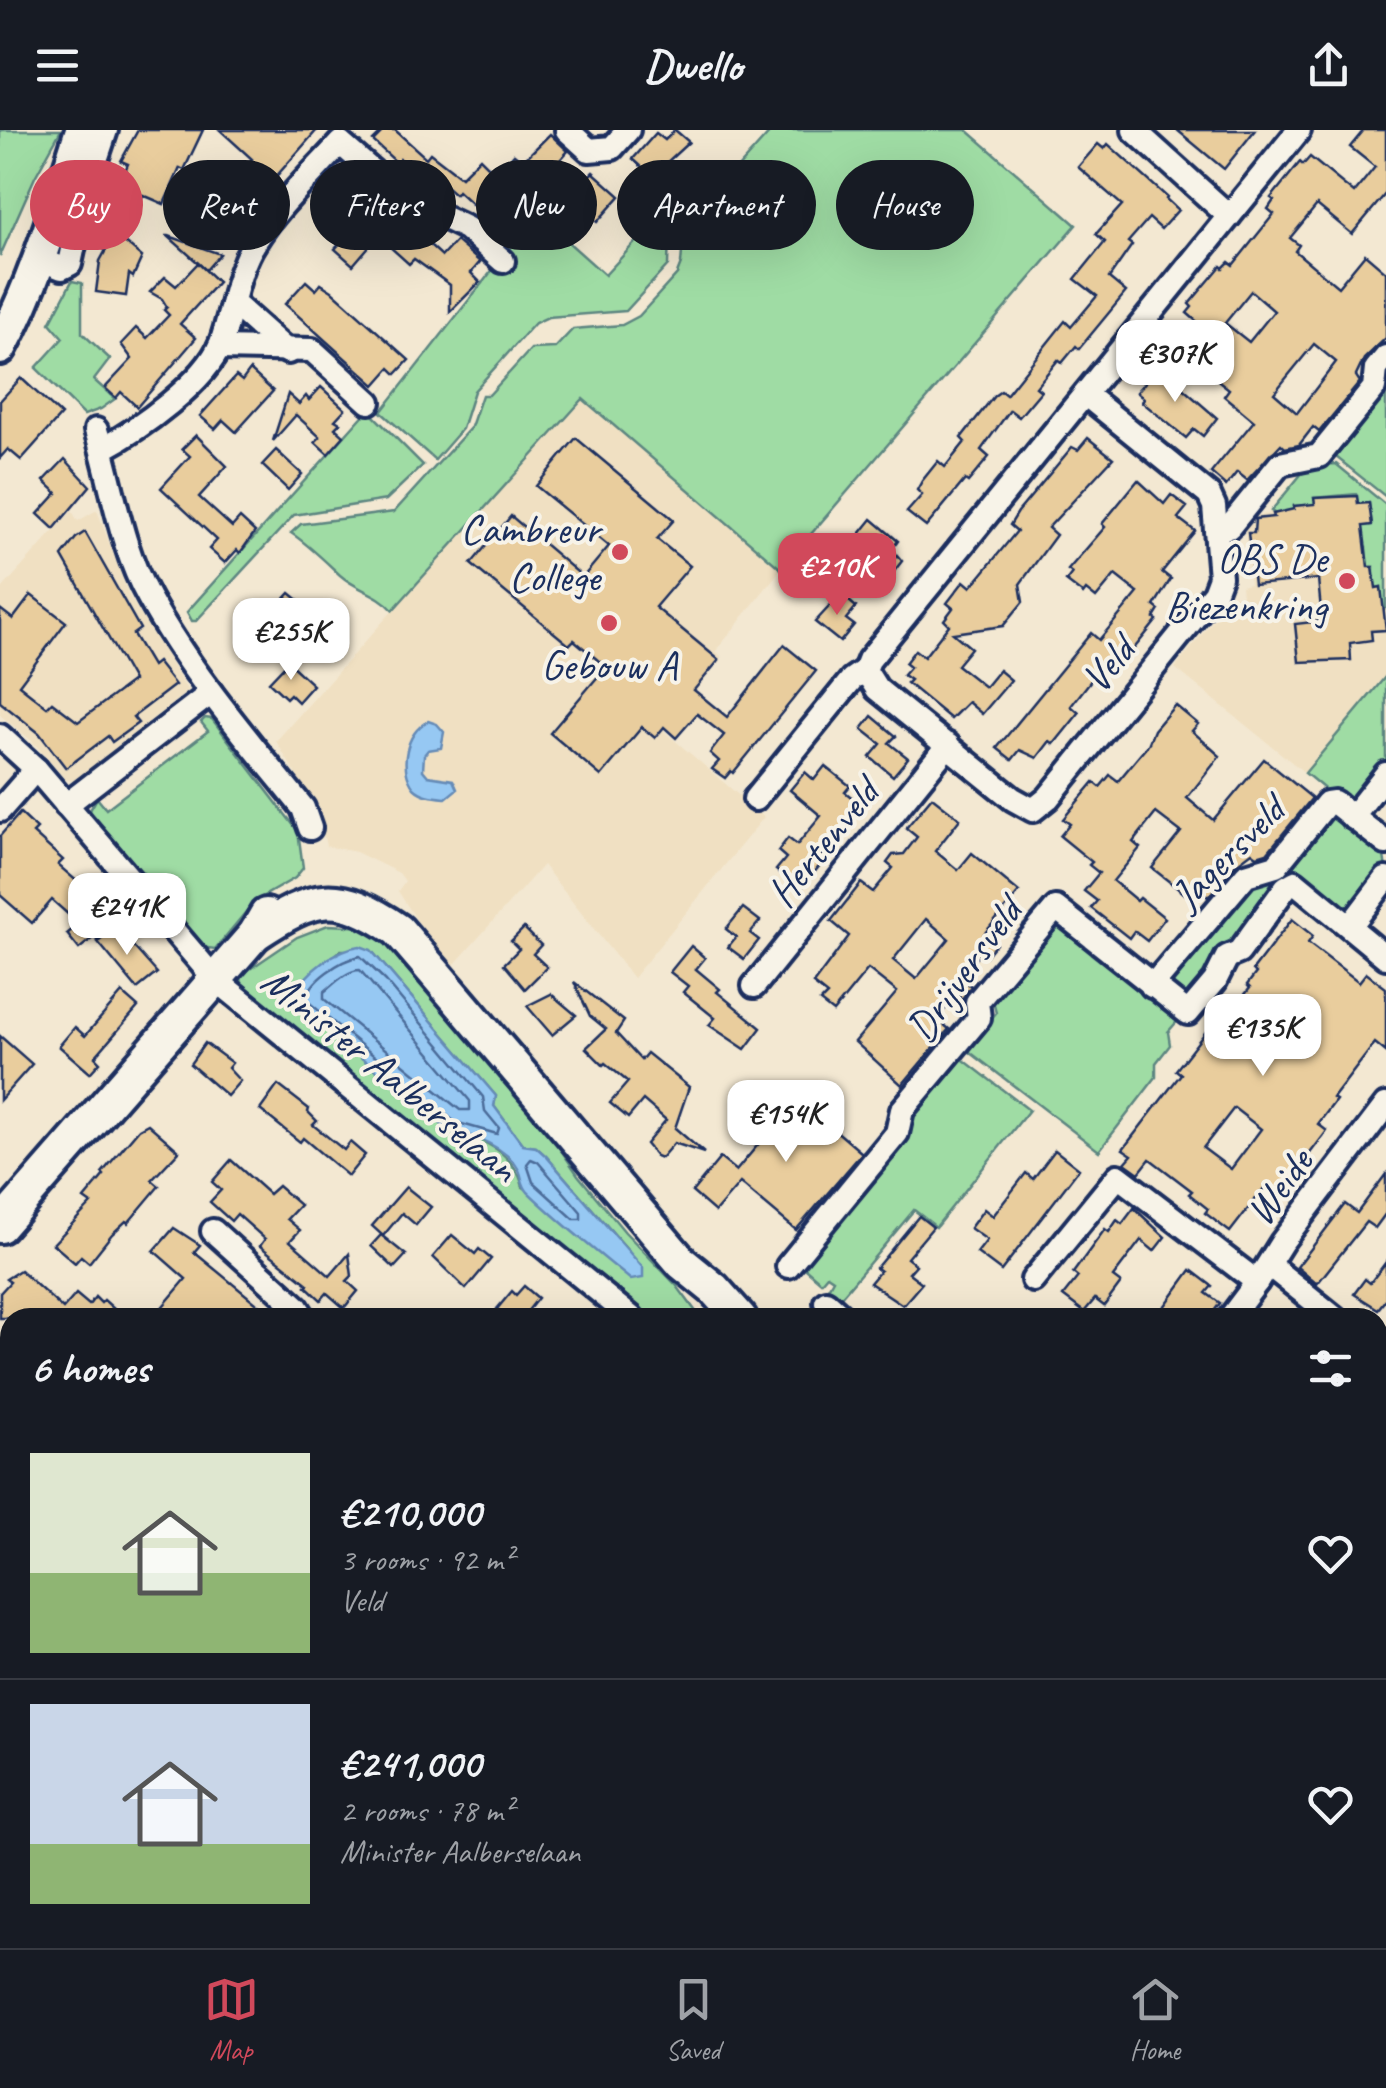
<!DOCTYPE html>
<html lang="en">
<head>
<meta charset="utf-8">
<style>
	body { margin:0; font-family:Caveat,sans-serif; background:#20242c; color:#f1f3f6; height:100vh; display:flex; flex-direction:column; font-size:38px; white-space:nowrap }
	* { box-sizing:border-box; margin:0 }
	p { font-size:32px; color:#9ea1a6 }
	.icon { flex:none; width:55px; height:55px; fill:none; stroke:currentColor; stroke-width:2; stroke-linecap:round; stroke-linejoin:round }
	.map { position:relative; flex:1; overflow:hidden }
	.drawer { position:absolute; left:0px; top:1178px; width:1388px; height:642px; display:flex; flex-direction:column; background:#171b24; border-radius:30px 30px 0 0; box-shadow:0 10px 40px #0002 }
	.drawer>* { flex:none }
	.hud { position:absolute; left:30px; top:30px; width:1328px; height:90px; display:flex; gap:20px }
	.price { position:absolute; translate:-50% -85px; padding:0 22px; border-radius:20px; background:#fff; color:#222; font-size:32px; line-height:65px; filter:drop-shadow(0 2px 5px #0008) }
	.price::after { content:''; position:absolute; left:50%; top:60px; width:30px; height:22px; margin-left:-15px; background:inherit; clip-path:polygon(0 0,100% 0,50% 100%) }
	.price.active { background:#d1495b; color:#fff }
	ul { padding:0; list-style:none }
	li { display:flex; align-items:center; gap:30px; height:250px; padding:0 30px }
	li+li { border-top:2px solid #363941 }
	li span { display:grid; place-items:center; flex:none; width:280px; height:200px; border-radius:0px; color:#555 }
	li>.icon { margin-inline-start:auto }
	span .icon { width:120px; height:120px; fill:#fffc; stroke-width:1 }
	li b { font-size:42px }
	h2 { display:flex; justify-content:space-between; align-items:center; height:120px; padding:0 30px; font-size:42px }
	.chip { padding:0 35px; border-radius:45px; background:#171b24; box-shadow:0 10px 40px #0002; font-size:35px; line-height:90px }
	.chip.active { background:#d1495b; color:#fff }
	header { display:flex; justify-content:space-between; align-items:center; height:130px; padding:0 30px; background:#171b24; font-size:45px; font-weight:700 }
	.dock { display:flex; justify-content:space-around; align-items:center; height:140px; border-top:2px solid #363941; background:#171b24; font-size:28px; color:#9ea1a6 }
	.dock a { display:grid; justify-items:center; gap:5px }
	.dock .active { color:#d1495b }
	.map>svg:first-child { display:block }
</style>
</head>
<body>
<header><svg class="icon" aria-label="menu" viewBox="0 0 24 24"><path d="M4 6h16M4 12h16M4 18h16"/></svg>Dwello<svg class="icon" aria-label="share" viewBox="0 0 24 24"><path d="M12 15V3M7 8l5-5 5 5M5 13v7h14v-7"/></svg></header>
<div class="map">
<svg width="1386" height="1818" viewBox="0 0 1386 1818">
	<rect width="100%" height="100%" fill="#f3e8d2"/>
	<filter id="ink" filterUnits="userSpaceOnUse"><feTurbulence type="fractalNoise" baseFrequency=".01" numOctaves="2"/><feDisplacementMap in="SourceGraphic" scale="20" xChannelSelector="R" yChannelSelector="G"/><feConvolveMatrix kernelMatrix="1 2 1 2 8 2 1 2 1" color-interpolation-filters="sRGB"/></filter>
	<g filter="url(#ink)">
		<g fill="#f0e0c2">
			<polygon points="967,0 1076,95 781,439 716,521 722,527 664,601 764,687 633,848 543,735 454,835 438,823 398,761 405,751 399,743 356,722 326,716 318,681 276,611 600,249"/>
			<polygon points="1336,334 1386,375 1386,546 1305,643 1175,538 1232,467 1242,465 1241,456 1250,454 1245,401 1249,386 1268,384 1308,336"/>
			<polygon points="97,380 129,466 188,561 73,651 66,650 32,611 0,585 0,461 72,381 78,391"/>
		</g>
		<g fill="#9fdca4" stroke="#5d8681" stroke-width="2.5" fill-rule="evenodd">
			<polygon points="0,0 61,0 35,47 0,126"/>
			<path d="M772,0H967L1076,95L781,439L583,269L393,480C377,462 358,461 340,445C324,430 309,415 291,403L301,394L394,382L471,297L482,265H489L531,219L555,218L573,199L622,195L639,186L677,144L681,134L684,98Z"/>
			<polygon points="539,86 605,145 656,90 669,101 668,135 626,181 548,187 535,193 474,261 462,299 435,330 381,282 505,124"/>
			<polygon points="72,151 82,153 82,203 110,229 94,250 115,269 101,279 84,285 36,238 63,208 50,193"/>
			<polygon points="1386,235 1386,367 1331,323"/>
			<polygon points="368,280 423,335 386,370 294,385 196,491 192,491 187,482"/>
			<polygon points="1336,334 1386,375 1386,478 1382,478 1381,457 1374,458 1374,437 1366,437 1366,417 1358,417 1358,397 1372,395 1369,373 1358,374 1356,364 1315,368 1315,376 1294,376 1294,383 1277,385 1271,381 1308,336"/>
			<polygon points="1386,546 1386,635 1351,681 1305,643"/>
			<polygon points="205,588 212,589 298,701 303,738 295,748 255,771 215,819 200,817 94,688 90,680 97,668 106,679 208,601 201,592"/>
			<polygon points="1331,676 1383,719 1386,739 1351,785 1284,734"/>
			<polygon points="1275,745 1282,750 1190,869 1166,850 1250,749 1271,750"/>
			<polygon points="1064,793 1181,887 1168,902 1170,915 1156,933 1156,947 1099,1021 966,919 996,883 993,871 1054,796"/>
			<path d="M328,795L368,797L387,814L464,895L535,982L578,1045L625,1102L677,1156L700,1187H647L242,857L241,845L297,807ZM341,820H371L496,966L494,976L523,1015L536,1017L546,1026L629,1121L523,1057C515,1024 483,1007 451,1002L299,876L295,864L298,857Z"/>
			<polygon points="960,927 1029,980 936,1097 914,1080 840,1168 828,1158 833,1149 827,1145 821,1152 799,1133"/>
		</g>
		<g fill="#96c8f3" stroke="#658bb7" stroke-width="2.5">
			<path d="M428,591L437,594L444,602L441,618L428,620L424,625L423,640L428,646L453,650L457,659L446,668C435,667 422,666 414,658C398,638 406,602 428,591Z"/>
			<path d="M360,816L371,820L496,966L494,976L523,1015L536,1017L546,1026L643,1138V1148L631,1150C597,1122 560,1093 528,1062C521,1054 523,1049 519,1040C507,1018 474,1004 451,1002L299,876L295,864C306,841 336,819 360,816Z"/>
		</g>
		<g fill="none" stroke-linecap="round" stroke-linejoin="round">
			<g stroke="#4c6c9a" stroke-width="2.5">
				<path d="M360,826L386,851L483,967L485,981L499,998L497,1004L455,992L306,870C309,850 341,830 360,826Z"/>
				<path d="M360,840L470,971V980H460L324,869V862C334,854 347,840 360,840Z"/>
				<polygon points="531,1029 538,1032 581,1082 581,1089 574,1089 533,1052 527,1034"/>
			</g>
		</g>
		<g fill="#e9cd9d" stroke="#1b2f5e" stroke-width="2.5" fill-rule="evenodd">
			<polygon points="138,0 203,0 184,40 180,38 164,74 143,65 127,100 110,95 116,77 110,75 128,34 121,31"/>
			<polygon points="220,0 317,0 237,91 246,99 240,108 209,94 223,79 212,69 252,29"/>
			<polygon points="384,0 395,0 426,28 430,23 461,47 480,28 496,44 514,24 523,31 550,4 568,21 560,30 584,51 593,42 620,66 597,92 562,61 548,77 531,60 513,80 508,75 503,82 496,76 486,87 458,61 455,64 445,55 440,61 400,29 397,33 373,11"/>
			<polygon points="675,0 689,12 652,46 633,29 656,3 665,10"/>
			<polygon points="1177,0 1255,0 1224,39"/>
			<path d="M1364,0H1386V63L1352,104L1317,75L1290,108L1299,115L1295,121L1338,157L1365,124L1386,142V208L1364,229L1356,246L1360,252L1319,302L1313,297L1299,315L1285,318L1281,314L1247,350L1237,342L1226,356L1211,343L1254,291L1224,266L1229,259L1166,209H1217L1187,183L1192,177L1189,174L1221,136L1223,138L1229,132L1233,135L1274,84L1268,79L1274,70L1271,68L1300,32L1303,35L1310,27L1354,63L1375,37L1350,17ZM1251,161L1274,181L1249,212L1225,193ZM1314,214L1336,232L1297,283L1274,263Z"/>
			<polygon points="1098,14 1104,19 1108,14 1167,67 1166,69 1178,80 1161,99 1149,88 1128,112 1132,115 1109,148 1126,162 1079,219 1076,216 1062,233 1058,230 1036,257 1041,261 1019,287 1010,280 981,320 989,327 968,352 965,350 926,397 907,382 922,365 917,360 922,351 938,331 945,337 965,312 961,308 994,266 1001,261 1006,265 1065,191 1071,197 1097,166 1075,149 1105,112 1096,104 1122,75 1078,37"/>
			<polygon points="353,45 442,126 456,111 480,132 471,143 480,152 450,182 450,155 414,129 409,134 378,106 353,135 335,119 352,100 346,95 355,85 334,66"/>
			<polygon points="108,98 142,127 133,147 129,144 126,166 96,162 100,131 106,120 101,118"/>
			<polygon points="168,106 169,106 220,124 206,140"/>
			<polygon points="198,133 218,152 180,194 196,208 137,277 121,262 116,268 105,258 132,229 121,214 136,198 147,208 169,185 164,180 167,177 162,169 150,162 165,147 176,156"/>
			<polygon points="306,151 316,160 321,154 332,161 409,230 396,244 390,238 375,255 285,174"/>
			<polygon points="1158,237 1217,288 1203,306 1194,299 1186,308 1142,272 1144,268 1137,262"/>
			<polygon points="250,240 273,261 236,302 223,290 215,299 200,286 236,246 242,251"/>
			<polygon points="21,248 61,285 21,330 8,319 0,328 0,271"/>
			<polygon points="321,257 345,279 335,290 340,293 335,298 344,306 328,324 315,312 320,307 296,285 273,311 288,264 299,274 306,266 309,270"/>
			<polygon points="196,305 227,336 199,367 232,397 240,388 255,402 240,423 237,420 225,433 209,419 217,410 161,358 190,326 182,319"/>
			<polygon points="576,308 674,390 657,409 690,436 655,477 719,530 694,560 727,587 784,515 816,541 733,643 731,641 725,648 712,639 719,631 710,623 724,605 697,584 676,608 664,597 655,608 642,597 601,646 550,603 606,537 574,510 569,515 471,434 511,386 583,447 609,416 536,356"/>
			<polygon points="1088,308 1113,328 1048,398 1056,405 1020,454 1023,472 1003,496 953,503 971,518 957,535 985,557 999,540 1011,550 982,584 968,572 951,589 907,553 910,550 903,545 910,537 905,533 915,520 924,527 949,495 944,490 953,478 947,473 964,451 971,457 981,445 1017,401 1010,395 1018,382 1072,317 1078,320"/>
			<polygon points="276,320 302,344 288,360 262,335"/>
			<polygon points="65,329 90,356 54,399 38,384 57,363 44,351"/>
			<polygon points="1138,350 1164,374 1171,365 1187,377 1178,388 1195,401 1162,442 1171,449 1154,476 1159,480 1154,488 1157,490 1128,526 1124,523 1118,530 1113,526 1092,549 1071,576 1079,583 1054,614 1050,611 1037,628 1020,620 1012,630 997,618 1091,503 1099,510 1138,463 1115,445 1096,468 1086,460 1083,464 1066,451 1072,443 1068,440 1105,397 1102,394"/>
			<polygon points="1357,366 1358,374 1369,373 1372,395 1363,396 1368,437 1373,437 1376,458 1381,457 1386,500 1371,501 1372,510 1350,513 1351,530 1299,532 1295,494 1322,491 1318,449 1254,455 1248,403 1254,403 1255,389 1274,387 1273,384 1294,379 1294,376 1315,374 1314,368"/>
			<polygon points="872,389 898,411 892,419 902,431 882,457 870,448 874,442 847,420"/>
			<polygon points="85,402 140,499 133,504 152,536 157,532 175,555 133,587 138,593 112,612 108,606 66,638 39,603 0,572 0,479 13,489 31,465 66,492 19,555 47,577 52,572 78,592 133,551 62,426 76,408"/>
			<polygon points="290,463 301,472 284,493 292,500 275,522 256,505 276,487 272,483"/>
			<polygon points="841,464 856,477 846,489 854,495 840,512 815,492"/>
			<polygon points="288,532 313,555 298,572 290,564 286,568 269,552"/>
			<polygon points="1175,575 1198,594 1192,601 1220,626 1187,668 1213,690 1264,629 1312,668 1267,723 1257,726 1252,722 1235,735 1208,767 1192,755 1185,764 1152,738 1181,702 1156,683 1133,712 1140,718 1113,751 1137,771 1140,768 1165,788 1147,811 1134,801 1129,808 1091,778 1097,771 1084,761 1099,743 1089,735 1092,732 1060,706 1070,694 1063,689 1094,652 1100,657 1110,645 1118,651 1148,615 1154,600"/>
			<polygon points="872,586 896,606 889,613 908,628 893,646 870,627 881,614 862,599"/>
			<polygon points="825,636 850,656 845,662 864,677 821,724 826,728 800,760 776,740 786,728 778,721 788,708 797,715 821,686 790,660 805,642 814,650"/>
			<path d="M932,667L960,689L935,721L958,740L972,723L1019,762L984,804L996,814L986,826L981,822L960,847L971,856L962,869L957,865L937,889L949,899L902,955L855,912L897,862L868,839L833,882L820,872L827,865L813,854L849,806L831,791L861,753L873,762L893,738L887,733L893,725L904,724L917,707L906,698ZM926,789L949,809L916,849L893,830Z"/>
			<polygon points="20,683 37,699 33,703 63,730 58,735 87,760 78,773 105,804 98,811 94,807 79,819 67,804 79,794 52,770 32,793 0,765 0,706"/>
			<polygon points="743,778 760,791 750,803 759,810 744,829 728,817 736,807 726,799"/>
			<path d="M1292,789L1313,806L1308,813L1359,852L1366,843L1386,858V922L1375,913L1333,968L1336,970L1318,994L1327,1001L1276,1068L1264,1058L1230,1102L1205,1083L1208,1079L1189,1064L1192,1061L1150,1029L1139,1043L1125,1033L1132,1025L1123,1019L1181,944L1176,940L1225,877L1231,882L1250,858L1247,855L1256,843L1253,840ZM1234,978L1261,999L1231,1039L1203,1018Z"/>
			<polygon points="116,797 157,843 137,859 98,812"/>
			<polygon points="524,798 541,815 533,824 547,837 525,859 504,834 519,819 511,811"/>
			<polygon points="691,816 705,828 696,839 720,859 717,862 761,898 745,919 709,895 715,888 683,862 688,856 670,842"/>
			<polygon points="574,852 624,891 616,903 641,930 647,923 689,957 675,998 704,1023 674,1013 661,1028 656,1026 646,1014 666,990 643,970 628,988 610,973 628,952 605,933 603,935 586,918 606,899 590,886"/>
			<polygon points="122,863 138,877 95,927 100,932 90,943 59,916 75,897 85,906"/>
			<polygon points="551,864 576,885 552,905 527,876"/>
			<polygon points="0,906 32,934 0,970"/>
			<polygon points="205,913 232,933 228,938 240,951 227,966 190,934"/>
			<polygon points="278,955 309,979 308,982 317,991 313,995 344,1020 350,1012 365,1025 348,1046 303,1008 300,1012 260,980"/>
			<polygon points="793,964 862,1023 796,1100 740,1053 715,1082 692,1062 720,1028 736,1041 761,1011 756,1008"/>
			<polygon points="148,994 179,1021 152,1050 159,1056 128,1093 126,1091 112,1104 89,1133 81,1126 75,1133 53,1114 91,1074 84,1069 104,1045 102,1043 139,999"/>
			<polygon points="1055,1020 1079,1039 1001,1141 977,1123 987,1110 970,1098 984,1079 993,1086 1026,1043 1033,1049"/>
			<polygon points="231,1030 269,1064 278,1056 300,1075 287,1089 300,1100 290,1111 330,1146 349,1124 352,1146 347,1151 358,1161 344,1178 327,1163 321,1170 306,1156 308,1154 260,1116 265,1109 237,1084 231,1091 210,1072 221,1060 212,1052"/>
			<polygon points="1386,1044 1386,1083 1375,1098 1366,1092 1317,1154 1297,1137 1345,1074 1357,1083"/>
			<polygon points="406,1057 431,1077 416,1095 402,1083 383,1106 372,1096"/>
			<polygon points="1134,1078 1165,1107 1154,1121 1141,1110 1113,1147 1121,1153 1104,1176 1095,1169 1084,1182 1063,1166 1078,1147 1073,1143 1105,1099 1109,1102 1117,1090 1122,1094"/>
			<polygon points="919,1086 933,1097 907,1128 916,1135 909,1143 922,1153 903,1175 870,1153 880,1141 876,1138"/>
			<polygon points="174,1098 200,1115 194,1122 274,1188 153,1188 186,1149 154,1121"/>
			<polygon points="381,1105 406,1125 394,1138 371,1116"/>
			<polygon points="452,1105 475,1124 479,1119 491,1129 466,1159 433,1127"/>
			<polygon points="1386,1132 1386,1169 1378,1179 1354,1164 1365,1149 1370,1153"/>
			<polygon points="20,1140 63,1179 76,1164 89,1175 95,1167 101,1173 104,1170 124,1188 0,1188 0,1163 10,1152 6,1149"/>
			<polygon points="1191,1140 1212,1156 1206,1163 1220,1173 1209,1188 1156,1188"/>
			<polygon points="524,1156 538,1168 522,1188 507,1188 497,1179 512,1161 516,1165"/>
		</g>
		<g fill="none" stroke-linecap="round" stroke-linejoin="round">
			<g stroke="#1b2f5e" stroke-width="30">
				<g id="street">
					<polyline points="567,0 589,20 612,18 628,0"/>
					<polyline points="1134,0 1229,86"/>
					<polyline points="39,129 62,138 70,134 85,63 106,0"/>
					<polyline points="233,173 288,222"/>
					<polyline points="219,218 312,220 369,272"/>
					<polyline points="1086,265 1209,365 1214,376 1220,447 1214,463 1048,668 1033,680 1013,669 877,559 865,540 869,530 1299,0"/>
					<path d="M96,300C113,356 120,416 149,468C191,544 249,611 303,678L310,698"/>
					<path d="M102,319C138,300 206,252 221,213C233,181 236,141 255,112C275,79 314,42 340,13L403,68L466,98L503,131"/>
					<polyline points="1216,399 1229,397 1280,334 1319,326 1374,258 1376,239 1386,227"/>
					<polyline points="0,606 36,639 214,848 632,1188"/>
					<polyline points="755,669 852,549 865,540"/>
					<polyline points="66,675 211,563"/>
					<polyline points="0,680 36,639"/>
					<polyline points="1352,687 1386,644"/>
					<polyline points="1351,795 1386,749"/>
					<polyline points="754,856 948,615"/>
					<polyline points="1152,856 1246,745 1276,736 1327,673 1334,672 1386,713"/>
					<polyline points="213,1101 297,1177 304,1188"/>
					<polyline points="1269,1135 1335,1188"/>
					<polyline points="788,1136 897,1003 902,980 979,888 977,872 1056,778 1188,883 1215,851 1227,827 1239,822 1286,757 1295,752 1386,827"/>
					<polyline points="1033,1150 1118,1046 1257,1152 1282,1112 1386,975"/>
					<polyline points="826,1172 844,1188"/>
					<polyline points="1230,1188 1257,1152"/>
					<polyline points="1378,1220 1386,1226"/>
					<polyline points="0,1250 10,1260"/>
					<polyline points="1378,1335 1386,1323"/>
					<polyline points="0,1351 10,1343"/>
					<polyline points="0,1645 10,1637"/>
					<polyline points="583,1810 591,1818"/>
					<polyline points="112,1818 119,1810"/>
					<polyline points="639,1818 647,1810"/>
					<polyline points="766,1818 772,1810"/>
				</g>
			</g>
			<g stroke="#1b2f5e" stroke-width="40">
				<g id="secondary">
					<path d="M0,218C37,149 58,74 82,0"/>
					<path d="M255,804C315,764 337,759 398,800L682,1133L714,1159L740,1188"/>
					<polyline points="0,1096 255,804 266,785"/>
					<polyline points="1378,1702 1386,1708"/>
				</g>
			</g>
			<use href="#street" stroke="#f7f3e8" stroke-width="22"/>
			<use href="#secondary" stroke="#f7f3e8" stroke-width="32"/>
		</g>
	</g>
	<g fill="#d1495b" stroke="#f7f3e8" stroke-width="4">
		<circle cx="620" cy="422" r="10"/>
		<circle cx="1347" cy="451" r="10"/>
		<circle cx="609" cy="493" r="10"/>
	</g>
	<g text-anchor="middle" stroke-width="8" stroke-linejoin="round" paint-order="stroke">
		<g font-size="42" fill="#1b2f5e" stroke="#f7f3e8" text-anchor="end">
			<text x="600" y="413">Cambreur<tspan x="600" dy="48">College</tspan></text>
			<text x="1327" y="442">OBS De<tspan x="1327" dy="48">Biezenkring</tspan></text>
			<text x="609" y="549" text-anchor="middle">Gebouw A</text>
		</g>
		<g font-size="42" fill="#1b2f5e" stroke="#f7f3e8">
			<text transform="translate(1107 534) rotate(-51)" y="15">Veld</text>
			<text transform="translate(822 712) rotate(-51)" y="15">Hertenveld</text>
			<text transform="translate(1227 722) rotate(-45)" y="15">Jagersveld</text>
			<text transform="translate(963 839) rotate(-54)" y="15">Drijversveld</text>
			<text transform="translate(391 943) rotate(39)" y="15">Minister Aalberselaan</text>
			<text transform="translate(1278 1056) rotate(-54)" y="15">Weide</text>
		</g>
	</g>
</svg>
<b class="price" style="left:1175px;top:275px">€307K</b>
<b class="price active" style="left:837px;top:488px">€210K</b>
<b class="price" style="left:291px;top:553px">€255K</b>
<b class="price" style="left:127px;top:828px">€241K</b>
<b class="price" style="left:1263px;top:949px">€135K</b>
<b class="price" style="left:786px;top:1035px">€154K</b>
<div class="hud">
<a class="chip active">Buy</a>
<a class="chip">Rent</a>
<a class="chip">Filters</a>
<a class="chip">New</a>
<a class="chip">Apartment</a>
<a class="chip">House</a>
</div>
<section class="drawer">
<h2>6 homes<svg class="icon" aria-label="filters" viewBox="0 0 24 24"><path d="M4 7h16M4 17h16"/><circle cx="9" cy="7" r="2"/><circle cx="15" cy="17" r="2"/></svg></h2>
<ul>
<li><span style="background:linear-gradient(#dfe7d0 60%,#8fb573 0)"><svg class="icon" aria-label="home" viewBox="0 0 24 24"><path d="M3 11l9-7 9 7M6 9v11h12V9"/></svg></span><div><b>€210,000</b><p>3 rooms · 92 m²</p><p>Veld</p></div><svg class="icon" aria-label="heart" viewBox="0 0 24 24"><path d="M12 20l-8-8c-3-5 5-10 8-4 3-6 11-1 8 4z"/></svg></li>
<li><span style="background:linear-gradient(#c9d6e8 70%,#8fb573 0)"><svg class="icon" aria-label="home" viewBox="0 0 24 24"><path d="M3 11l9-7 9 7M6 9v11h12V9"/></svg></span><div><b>€241,000</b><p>2 rooms · 78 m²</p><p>Minister Aalberselaan</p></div><svg class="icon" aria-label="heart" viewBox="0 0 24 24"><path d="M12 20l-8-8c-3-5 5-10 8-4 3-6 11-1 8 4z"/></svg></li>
</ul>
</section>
</div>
<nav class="dock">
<a class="active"><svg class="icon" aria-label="map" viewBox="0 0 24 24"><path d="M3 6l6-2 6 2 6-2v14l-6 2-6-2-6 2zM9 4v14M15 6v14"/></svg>Map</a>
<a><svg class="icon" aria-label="saved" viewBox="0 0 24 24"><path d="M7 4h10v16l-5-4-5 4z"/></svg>Saved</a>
<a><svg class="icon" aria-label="home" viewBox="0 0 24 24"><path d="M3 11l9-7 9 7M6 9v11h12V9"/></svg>Home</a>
</nav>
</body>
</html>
